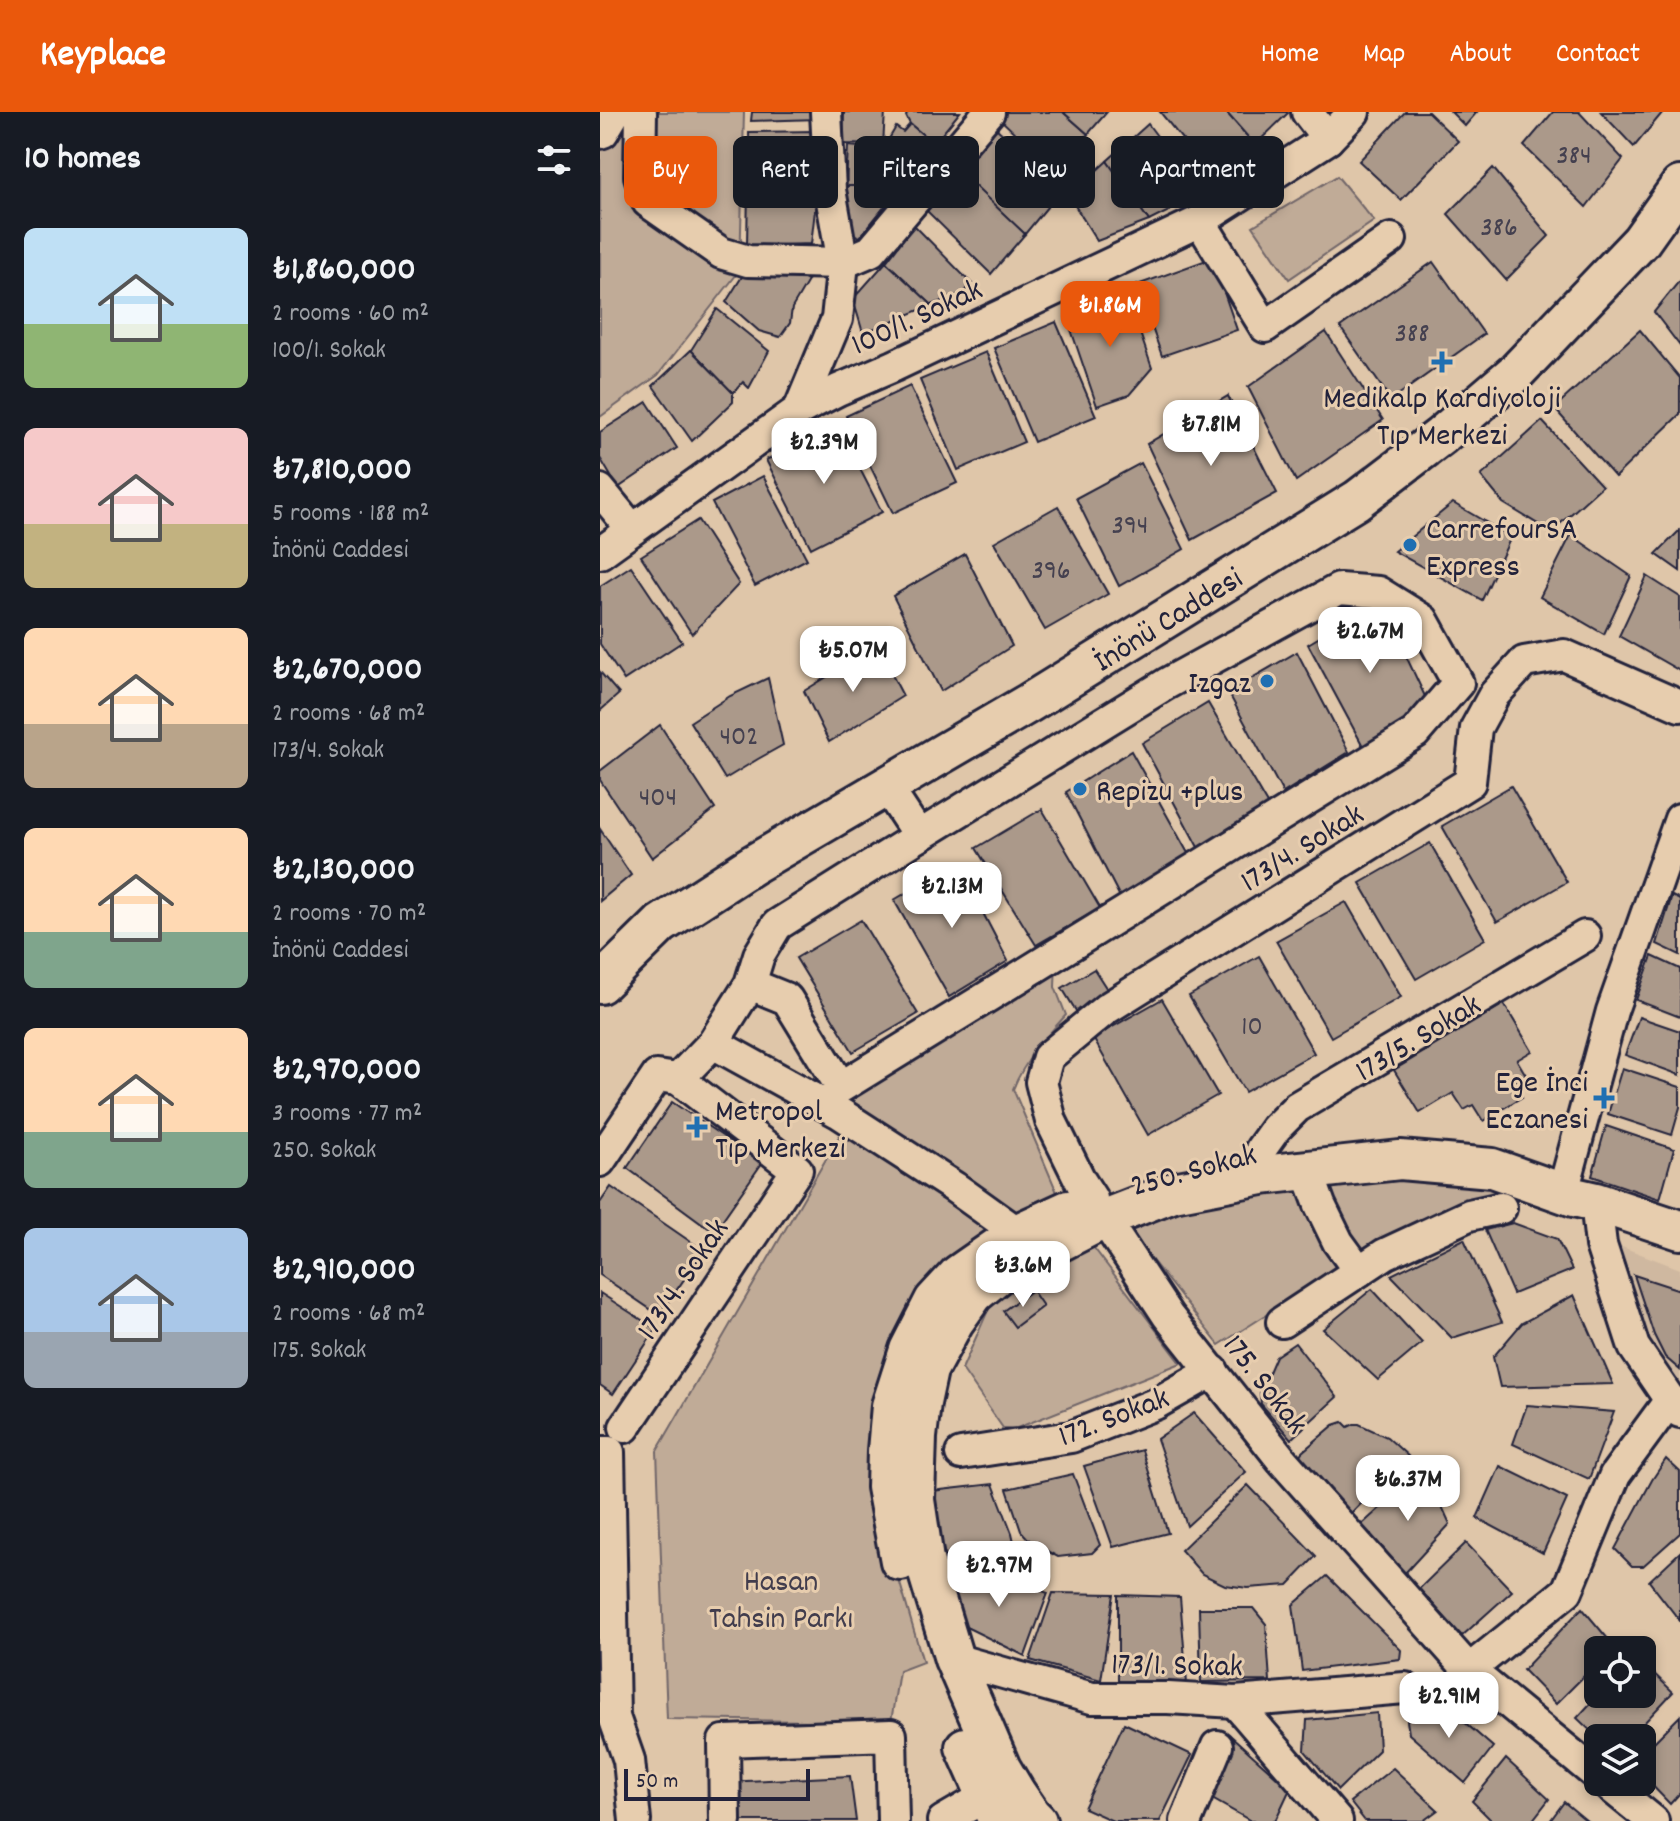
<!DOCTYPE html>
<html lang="en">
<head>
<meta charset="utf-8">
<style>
	body { margin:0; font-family:Dekko,sans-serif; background:#242831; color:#f1f3f6; height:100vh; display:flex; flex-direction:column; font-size:30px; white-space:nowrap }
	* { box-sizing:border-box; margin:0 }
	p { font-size:26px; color:#9ea1a6 }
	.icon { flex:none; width:44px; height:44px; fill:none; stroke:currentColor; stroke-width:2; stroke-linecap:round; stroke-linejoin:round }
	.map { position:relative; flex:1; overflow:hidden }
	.drawer { display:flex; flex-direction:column; background:#171b24; width:600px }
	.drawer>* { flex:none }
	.banner { position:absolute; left:24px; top:24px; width:760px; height:72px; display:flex; gap:16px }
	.controls { position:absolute; left:984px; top:1524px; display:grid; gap:16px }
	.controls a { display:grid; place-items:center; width:72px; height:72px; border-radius:12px; background:#171b24; box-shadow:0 4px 12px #0003; font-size:40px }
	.scale { position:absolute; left:24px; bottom:20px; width:186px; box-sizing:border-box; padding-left:8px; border:4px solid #22223b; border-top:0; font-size:22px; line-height:28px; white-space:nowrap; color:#22223b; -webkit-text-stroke:6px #e7cdae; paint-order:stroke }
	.price { position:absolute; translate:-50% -68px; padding:0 18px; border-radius:16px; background:#fff; color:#222; font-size:26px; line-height:52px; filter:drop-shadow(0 2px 4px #0008) }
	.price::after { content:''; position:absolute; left:50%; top:48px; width:24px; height:18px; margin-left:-12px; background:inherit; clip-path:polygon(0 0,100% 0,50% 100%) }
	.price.active { background:#ea580c; color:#fff }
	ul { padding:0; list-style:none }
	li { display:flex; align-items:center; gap:24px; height:200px; padding:0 24px }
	li span { display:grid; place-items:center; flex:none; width:224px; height:160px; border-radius:12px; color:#555 }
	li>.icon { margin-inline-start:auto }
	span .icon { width:96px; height:96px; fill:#fffc; stroke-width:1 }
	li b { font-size:34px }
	h2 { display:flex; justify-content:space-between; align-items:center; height:96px; padding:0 24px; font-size:34px }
	.tag { padding:0 28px; border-radius:12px; background:#171b24; box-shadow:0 4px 12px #0003; font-size:28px; line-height:72px }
	.tag.active { background:#ea580c; color:#fff }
	header { display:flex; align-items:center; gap:48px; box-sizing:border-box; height:112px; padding:0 40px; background:#ea580c; color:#fff }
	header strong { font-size:38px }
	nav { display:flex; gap:44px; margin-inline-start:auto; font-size:28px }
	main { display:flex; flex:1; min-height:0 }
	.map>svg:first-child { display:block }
</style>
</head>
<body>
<header>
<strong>Keyplace</strong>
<nav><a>Home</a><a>Map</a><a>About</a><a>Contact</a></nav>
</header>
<main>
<section class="drawer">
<h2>10 homes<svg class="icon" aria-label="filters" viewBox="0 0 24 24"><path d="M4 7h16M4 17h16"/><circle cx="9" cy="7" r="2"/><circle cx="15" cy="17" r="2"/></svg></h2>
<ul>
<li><span style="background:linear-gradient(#bfe0f5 60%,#8fb573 0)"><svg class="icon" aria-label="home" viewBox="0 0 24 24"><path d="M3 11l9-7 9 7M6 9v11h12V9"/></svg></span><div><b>₺1,860,000</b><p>2 rooms · 60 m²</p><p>100/1. Sokak</p></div></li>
<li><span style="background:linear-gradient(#f6c9c9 60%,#c2b280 0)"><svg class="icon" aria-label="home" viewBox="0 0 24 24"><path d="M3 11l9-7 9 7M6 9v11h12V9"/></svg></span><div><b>₺7,810,000</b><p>5 rooms · 188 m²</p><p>İnönü Caddesi</p></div></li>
<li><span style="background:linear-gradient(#ffd9b3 60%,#b9a48a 0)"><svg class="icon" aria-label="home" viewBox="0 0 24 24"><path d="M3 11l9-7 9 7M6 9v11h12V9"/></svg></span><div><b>₺2,670,000</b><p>2 rooms · 68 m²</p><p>173/4. Sokak</p></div></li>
<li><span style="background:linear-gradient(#ffd9b3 65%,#7fa58c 0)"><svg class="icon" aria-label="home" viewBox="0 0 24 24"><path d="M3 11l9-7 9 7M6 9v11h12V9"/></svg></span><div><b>₺2,130,000</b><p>2 rooms · 70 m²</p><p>İnönü Caddesi</p></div></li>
<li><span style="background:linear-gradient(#ffd9b3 65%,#7fa58c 0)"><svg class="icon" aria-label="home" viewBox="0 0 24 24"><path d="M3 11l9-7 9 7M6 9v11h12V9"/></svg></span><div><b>₺2,970,000</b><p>3 rooms · 77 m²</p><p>250. Sokak</p></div></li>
<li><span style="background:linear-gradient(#a9c7e8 65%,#9aa5b1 0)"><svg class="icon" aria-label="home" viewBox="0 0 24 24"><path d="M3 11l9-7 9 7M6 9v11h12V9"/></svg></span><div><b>₺2,910,000</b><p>2 rooms · 68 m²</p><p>175. Sokak</p></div></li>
</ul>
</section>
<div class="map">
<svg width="1080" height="1709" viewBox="0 0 1080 1709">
	<rect width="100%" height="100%" fill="#dfc6a9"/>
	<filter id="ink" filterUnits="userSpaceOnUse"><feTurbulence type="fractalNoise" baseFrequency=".0125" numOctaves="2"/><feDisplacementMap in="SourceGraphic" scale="16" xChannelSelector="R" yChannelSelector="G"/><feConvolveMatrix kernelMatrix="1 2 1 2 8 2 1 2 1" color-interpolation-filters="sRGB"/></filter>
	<g filter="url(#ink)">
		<polygon fill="#cfb8a0" points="1017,1133 1080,1157 1080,1290 1047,1230 1028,1175"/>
		<g fill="#c0ab97" stroke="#716669" stroke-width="2">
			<polygon points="0,0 144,0 140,158 58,263 0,305"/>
			<polygon points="737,64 774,109 689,167 653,114"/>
			<path d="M456,850L455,875L466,903C445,926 425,948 413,977L459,1085L418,1104L247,989Z"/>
			<polygon points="244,1016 404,1119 278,1396 323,1550 299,1559 291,1610 67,1607 57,1339"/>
			<polygon points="829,1066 891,1073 897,1088 763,1141 619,1233 528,1118 597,1094 707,1075"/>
			<polygon points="491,1132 581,1251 417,1316 403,1316 362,1257 393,1187"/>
		</g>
		<g fill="#ab998a" stroke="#22223b" stroke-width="2">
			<polygon points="152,0 218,0 218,7 151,9"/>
			<polygon points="244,0 285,0 283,33 243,32"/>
			<polygon points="308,0 360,0 334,32 310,12 306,4"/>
			<polygon points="406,0 463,0 488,22 455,59 400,7"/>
			<polygon points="463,0 507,0 488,22"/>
			<polygon points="560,0 626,0 655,33 615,68"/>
			<polygon points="626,0 687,0 688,1 655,33"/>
			<polygon points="805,0 828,0 858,29 801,88 759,49"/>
			<polygon points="851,0 877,0 865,14"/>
			<polygon points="953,0 979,0 1023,47 986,95 924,34"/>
			<polygon points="1001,0 1063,0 1034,35"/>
			<polygon points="310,12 334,32 312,59 283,37 296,15 303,20"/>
			<polygon points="548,12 599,80 587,90 549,109 507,49"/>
			<polygon points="395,15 462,77 425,122 356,58"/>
			<polygon points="215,19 213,69 150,68 149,20"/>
			<polygon points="248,34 283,37 312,59 290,88 258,74 246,74"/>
			<polygon points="507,49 549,109 497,129 469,84"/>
			<polygon points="893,56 949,124 906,168 848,102"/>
			<polygon points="361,61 425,122 391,162 327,99"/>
			<polygon points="218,73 211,132 147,134 148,74"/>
			<polygon points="246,74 258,74 290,88 260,125 248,120"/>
			<polygon points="314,113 372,172 363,181 332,193 286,150"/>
			<polygon points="612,146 637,218 562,244 537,173"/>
			<polygon points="286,150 332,193 263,221 253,187"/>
			<polygon points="833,150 884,222 791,288 740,215"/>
			<polygon points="191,160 208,169 192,196 190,211 180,225 159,219 126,190 143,163"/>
			<polygon points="1080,168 1080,234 1054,200"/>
			<polygon points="527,183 552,256 529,283 497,294 466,203"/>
			<polygon points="117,197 169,239 149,276 143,270 133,281 91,238"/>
			<polygon points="456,210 496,304 434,330 394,236"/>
			<polygon points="1040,218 1080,266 1080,302 1015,365 954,296"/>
			<polygon points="726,220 783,308 696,369 648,275"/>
			<polygon points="91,238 133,281 133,290 92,329 53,274"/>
			<polygon points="386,240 424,330 358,358 320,268"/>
			<polygon points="310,274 357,371 293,401 246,304"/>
			<polygon points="628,284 677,381 592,428 547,332"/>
			<polygon points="47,290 77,336 18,376 0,346 0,320"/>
			<polygon points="942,309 1002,374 951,420 903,391 881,364"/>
			<polygon points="237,312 282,400 211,436 166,348"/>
			<polygon points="541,351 584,437 519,474 476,386"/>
			<polygon points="163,364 207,447 155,474 112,391"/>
			<polygon points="853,391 911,425 882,488 794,439"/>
			<polygon points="458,394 508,482 445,518 394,430"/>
			<polygon points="98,408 139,472 92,522 41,444"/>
			<polygon points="1080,418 1080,459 1056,442"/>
			<polygon points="971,423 1031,464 1004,522 940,485"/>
			<polygon points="365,442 412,534 341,579 293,484"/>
			<polygon points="31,454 82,530 24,568 0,532 0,474"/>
			<polygon points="1047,464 1080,485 1080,559 1019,524"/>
			<polygon points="768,496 791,512 830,595 763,634 708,532"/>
			<polygon points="277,534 303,584 229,630 204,579"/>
			<polygon points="697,540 749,640 683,681 628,580"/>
			<polygon points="0,560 19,582 0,599"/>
			<polygon points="168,566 183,633 158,647 125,667 90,610 130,584"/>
			<polygon points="608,591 668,694 599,737 542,631"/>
			<polygon points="60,613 115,697 52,746 0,668 0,659"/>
			<polygon points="531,639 589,743 520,785 466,680"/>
			<polygon points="911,674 967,770 897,810 842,714"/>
			<polygon points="442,697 500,796 436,833 376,736"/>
			<polygon points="0,717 31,763 0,789"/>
			<polygon points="830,731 885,827 816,867 760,771"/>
			<polygon points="357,751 408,849 349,885 294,788"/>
			<polygon points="1072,784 1080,788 1080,843 1057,832"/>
			<polygon points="746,790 801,885 731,925 676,829"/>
			<polygon points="261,808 318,902 253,940 196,846"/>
			<polygon points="659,844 714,941 645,980 589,884"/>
			<polygon points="1052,844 1080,857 1080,905 1036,888"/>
			<polygon points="494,857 510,882 478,902 462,876"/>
			<polygon points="562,887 618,983 548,1023 493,926"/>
			<polygon points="904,892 932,939 917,948 926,963 912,970 922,985 883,1009 873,993 864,998 853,981 820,1001 794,958"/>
			<polygon points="1039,905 1080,919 1080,963 1025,943"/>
			<polygon points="1022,956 1080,975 1080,995 1072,1023 1008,1002"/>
			<polygon points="72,990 162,1051 114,1120 27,1056"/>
			<polygon points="1006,1014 1074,1037 1060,1087 992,1064"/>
			<polygon points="11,1075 104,1139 59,1203 0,1163 0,1091"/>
			<polygon points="913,1111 957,1127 972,1158 913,1182 885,1118"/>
			<polygon points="864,1127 902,1210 852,1226 791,1163"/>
			<polygon points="1034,1163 1080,1178 1080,1258 1065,1245 1054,1223"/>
			<polygon points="772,1177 822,1231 778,1268 723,1217"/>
			<polygon points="432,1178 443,1194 415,1215 403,1199"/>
			<polygon points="0,1181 56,1217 13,1282 0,1273"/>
			<polygon points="974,1183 1013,1272 900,1275 893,1245 922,1211"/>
			<polygon points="695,1231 737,1285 691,1327 661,1292 660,1281 676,1244"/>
			<polygon points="927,1293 1014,1300 989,1367 913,1332"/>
			<polygon points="594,1301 646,1360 587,1414 557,1327"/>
			<polygon points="743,1310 748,1315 754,1312 759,1312 787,1325 808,1344 748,1405 696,1349 702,1340 734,1313"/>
			<polygon points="542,1338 568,1421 513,1435 484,1354"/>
			<polygon points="1066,1347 1080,1360 1080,1421 1043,1454 1032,1454 1015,1437 1052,1368"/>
			<polygon points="900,1354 967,1387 943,1441 877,1406"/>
			<polygon points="820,1360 830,1368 850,1412 805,1461 758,1416"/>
			<polygon points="473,1362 500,1433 492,1441 458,1445 432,1431 421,1419 407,1377"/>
			<polygon points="393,1372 412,1421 417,1443 348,1451 327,1392 332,1379"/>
			<polygon points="648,1373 716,1444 688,1473 648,1476 625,1473 602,1462 581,1438"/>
			<polygon points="866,1431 912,1479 862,1524 819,1477"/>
			<polygon points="1080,1440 1080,1509 1049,1469"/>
			<polygon points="395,1462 448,1481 425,1544 362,1513 350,1470 368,1465"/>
			<polygon points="727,1464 801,1538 800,1547 702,1559 693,1493"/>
			<polygon points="453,1481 514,1482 501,1568 430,1548"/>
			<polygon points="518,1483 580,1485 587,1572 518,1571"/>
			<polygon points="599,1496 653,1496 666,1512 670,1569 601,1570"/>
			<polygon points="982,1496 1014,1534 1010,1538 998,1538 998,1550 956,1592 923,1558"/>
			<polygon points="1042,1550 1073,1580 1030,1626 998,1626 977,1606 999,1582 1042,1582"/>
			<polygon points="815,1596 836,1598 855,1602 893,1635 865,1671 809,1622 807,1609 809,1601"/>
			<polygon points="777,1601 779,1638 738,1678 705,1639 707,1608"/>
			<polygon points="1080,1604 1080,1681 1070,1692 1042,1663 1042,1642"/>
			<polygon points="524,1611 592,1643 560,1709 513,1709 484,1696"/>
			<polygon points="630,1623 690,1677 675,1709 651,1709 607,1684"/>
			<polygon points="906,1647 949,1687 932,1709 892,1709 872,1689"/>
			<polygon points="793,1656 838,1698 823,1709 765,1709 750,1690"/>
			<polygon points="250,1664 256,1709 131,1709 126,1670"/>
			<polygon points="964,1690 987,1709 950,1709"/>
		</g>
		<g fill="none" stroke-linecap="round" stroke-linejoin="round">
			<g stroke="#22223b" stroke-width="36">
				<g id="minor">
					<polyline points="41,0 40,64 48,90 121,141 148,149 243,151 271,139 389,0"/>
					<polyline points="707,0 728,27"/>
					<polyline points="0,21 3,20 15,0"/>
					<polyline points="600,109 665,215 791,127"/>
					<polyline points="199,298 237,207 243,151 230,78 226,0"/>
					<polyline points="0,378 32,417"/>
					<polyline points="0,441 199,298 238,278 294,254 600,109 728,27 754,0"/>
					<polyline points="286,674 319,724"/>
					<polyline points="113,931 238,1000 354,1075 418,1121"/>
					<polyline points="661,1037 676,1016 697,995 985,824"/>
					<polyline points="0,1049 57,964 78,967 113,931 150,872 159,843 177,813 319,724 566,572 739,477 778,480 823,508 858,571 815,621 241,975 187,887 150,872"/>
					<polyline points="707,1058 720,1093 738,1130 759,1159"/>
					<polyline points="967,1065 1012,899 1080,707"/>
					<polyline points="492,1087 481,1070 451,1009 441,970 448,945 506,897 870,670 876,616 894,583 924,550 964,543 1080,594"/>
					<polyline points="996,1090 1001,1133 1034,1235 1070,1288 1080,1300"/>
					<polyline points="504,1107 568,1204 682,1348 869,1558 998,1664"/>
					<polyline points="682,1210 785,1142 869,1103 901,1096"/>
					<polyline points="25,1315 197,1058 78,967"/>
					<polyline points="0,1340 9,1340 14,1605 29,1648 35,1709"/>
					<polyline points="361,1342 471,1325 555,1292 613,1259"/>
					<polyline points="354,1547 492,1586 568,1586 635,1590 805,1576"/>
					<polyline points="869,1558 967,1479 1015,1363 1070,1288"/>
					<polyline points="635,1590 737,1709"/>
					<polyline points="1005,1670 1053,1709"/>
					<polyline points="125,1709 124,1629 291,1623 293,1709"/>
					<polyline points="343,1709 386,1684"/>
					<polyline points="586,1709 617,1634"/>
				</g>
			</g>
			<g stroke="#22223b" stroke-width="44">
				<g id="major">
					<polyline points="0,872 61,812 152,753 429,591 757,388 841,324 916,260 1041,129 1080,74"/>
					<polyline points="300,1449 286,1375 287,1339 291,1294 309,1238 334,1189 359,1162 418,1121 468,1098"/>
					<polyline points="365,1635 398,1709"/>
					<polyline points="437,1709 431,1703 416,1681 401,1656 354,1547 324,1448 315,1388 317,1325 321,1291 328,1258 354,1210 374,1182 401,1160 504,1107 573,1080 662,1063 800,1048 892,1056 974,1085 996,1090 1080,1118"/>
				</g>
			</g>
			<use href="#minor" stroke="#e7cdae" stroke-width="30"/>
			<use href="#major" stroke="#e7cdae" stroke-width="38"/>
		</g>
	</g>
	<g fill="#1f6fb2" stroke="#e7cdae" stroke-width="3">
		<path d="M838 238h8v8h8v8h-8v8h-8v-8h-8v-8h8z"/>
		<circle cx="810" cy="433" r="8"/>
		<circle cx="667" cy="569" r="8"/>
		<circle cx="480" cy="677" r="8"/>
		<path d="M1000 974h8v8h8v8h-8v8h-8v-8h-8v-8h8z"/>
		<path d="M93 1003h8v8h8v8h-8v8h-8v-8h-8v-8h8z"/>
	</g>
	<g text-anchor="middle" stroke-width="6" stroke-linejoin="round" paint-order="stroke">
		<g font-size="28" fill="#44404f">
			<text x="974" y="51">384</text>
			<text x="899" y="123">386</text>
			<text x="812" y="229">388</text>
			<text x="530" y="421">394</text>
			<text x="451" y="466">396</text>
			<text x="139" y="632">402</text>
			<text x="58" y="693">404</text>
			<text x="652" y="922">10</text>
		</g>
		<g font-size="32" fill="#22223b" stroke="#e7cdae">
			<text transform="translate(316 203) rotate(-25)" y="11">100/1. Sokak</text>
			<text transform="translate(567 506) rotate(-32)" y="11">İnönü Caddesi</text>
			<text transform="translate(701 734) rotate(-32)" y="11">173/4. Sokak</text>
			<text transform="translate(817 924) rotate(-31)" y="11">173/5. Sokak</text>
			<text transform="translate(593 1056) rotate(-15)" y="11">250. Sokak</text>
			<text transform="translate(81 1166) rotate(-56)" y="11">173/4. Sokak</text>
			<text transform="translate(667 1271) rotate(52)" y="11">175. Sokak</text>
			<text transform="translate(513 1303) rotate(-21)" y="11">172. Sokak</text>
			<text transform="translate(577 1551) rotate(1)" y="11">173/1. Sokak</text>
		</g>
		<g font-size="32" fill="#22223b" stroke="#e7cdae" text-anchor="start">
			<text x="842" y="295" text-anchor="middle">Medikalp Kardiyoloji<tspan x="842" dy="37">Tıp Merkezi</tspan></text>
			<text x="826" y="426">CarrefourSA<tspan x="826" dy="37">Express</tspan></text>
			<text x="651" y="580" text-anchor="end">Izgaz</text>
			<text x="496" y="688">Repizu +plus</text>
			<text x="988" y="979" text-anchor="end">Ege İnci<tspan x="988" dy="37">Eczanesi</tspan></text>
			<text x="115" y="1008">Metropol<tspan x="115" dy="37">Tıp Merkezi</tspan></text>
		</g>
		<g font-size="32" fill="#423d4d" stroke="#e7cdae">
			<text x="181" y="1478">Hasan<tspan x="181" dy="37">Tahsin Parkı</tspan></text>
		</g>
	</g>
</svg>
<div class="controls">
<a><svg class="icon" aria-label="locate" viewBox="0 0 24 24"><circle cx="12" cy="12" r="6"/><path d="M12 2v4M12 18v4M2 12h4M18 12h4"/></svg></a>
<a><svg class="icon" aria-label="layers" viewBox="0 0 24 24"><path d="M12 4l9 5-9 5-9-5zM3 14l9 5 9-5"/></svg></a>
</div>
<div class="scale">50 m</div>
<b class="price active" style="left:510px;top:237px">₺1.86M</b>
<b class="price" style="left:611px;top:356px">₺7.81M</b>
<b class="price" style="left:224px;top:374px">₺2.39M</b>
<b class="price" style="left:770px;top:563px">₺2.67M</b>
<b class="price" style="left:253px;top:582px">₺5.07M</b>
<b class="price" style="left:352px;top:818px">₺2.13M</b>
<b class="price" style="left:423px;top:1197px">₺3.6M</b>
<b class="price" style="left:808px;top:1411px">₺6.37M</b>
<b class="price" style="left:399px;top:1497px">₺2.97M</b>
<b class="price" style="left:849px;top:1628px">₺2.91M</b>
<div class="banner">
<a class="tag active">Buy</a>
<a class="tag">Rent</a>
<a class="tag">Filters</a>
<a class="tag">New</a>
<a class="tag">Apartment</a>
</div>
</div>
</main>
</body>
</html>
